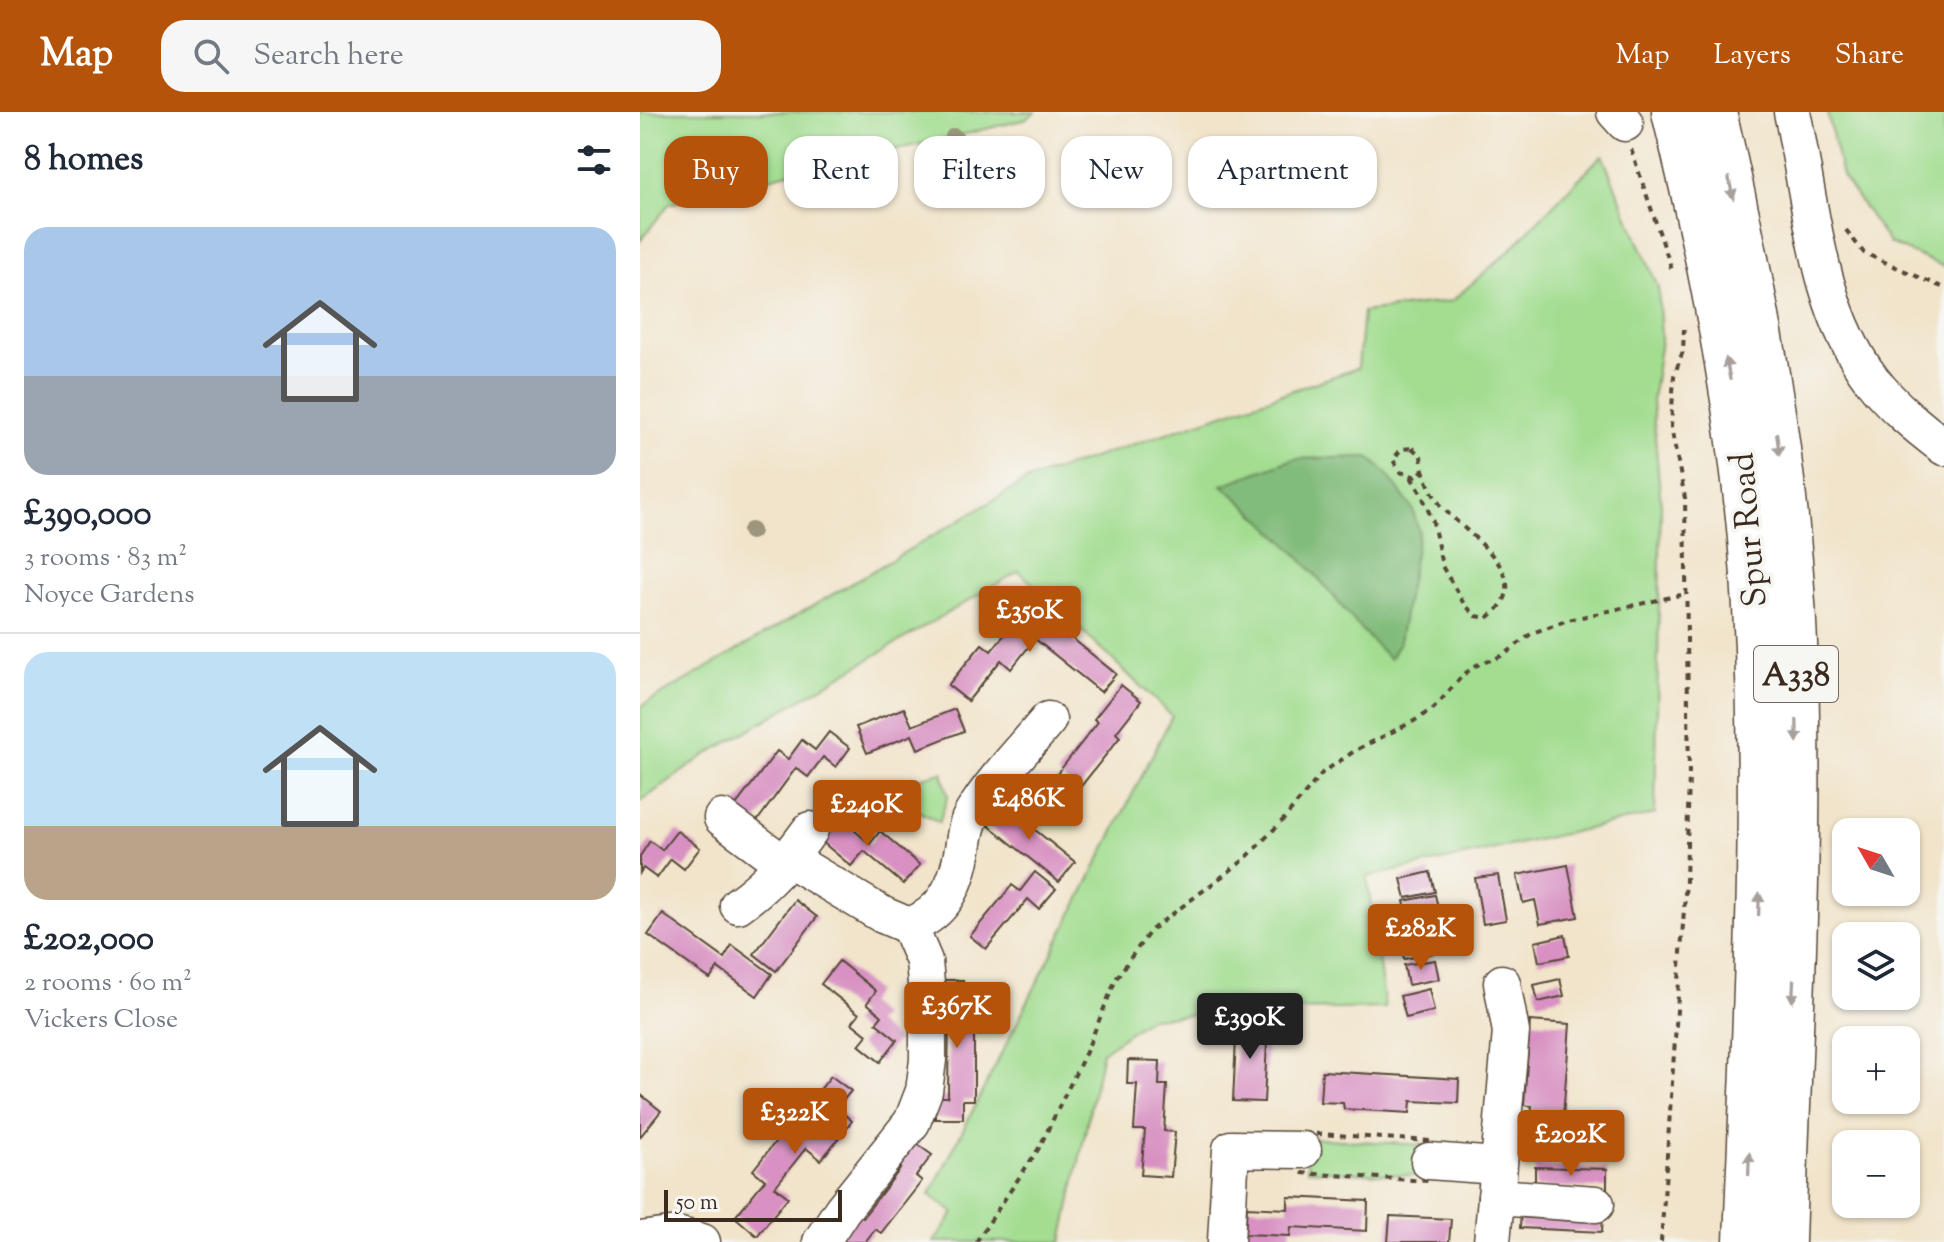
<!DOCTYPE html>
<html lang="en">
<head>
<meta charset="utf-8">
<style>
	body { margin:0; font-family:"Sorts Mill Goudy",serif; background:#f6f6f7; color:#1f2937; height:100vh; display:flex; flex-direction:column; font-size:30px; white-space:nowrap }
	* { box-sizing:border-box; margin:0 }
	p { font-size:26px; color:#747a83 }
	.icon { flex:none; width:44px; height:44px; fill:none; stroke:currentColor; stroke-width:2; stroke-linecap:round; stroke-linejoin:round }
	.map { position:relative; flex:1; overflow:hidden }
	.sheet { display:flex; flex-direction:column; background:#fff; width:640px }
	.sheet>* { flex:none }
	.top-card { position:absolute; left:24px; top:24px; width:760px; height:72px; display:flex; gap:16px }
	.needle { width:52px; rotate:309deg }
	.controls { position:absolute; left:1192px; top:706px; display:grid; gap:16px }
	.controls a { display:grid; place-items:center; width:88px; height:88px; border-radius:16px; background:#fff; box-shadow:0 2px 6px #0004; font-size:40px }
	.scale { position:absolute; left:24px; bottom:20px; width:178px; box-sizing:border-box; padding-left:8px; border:4px solid #3b2a1e; border-top:0; font-size:22px; line-height:28px; white-space:nowrap; color:#3b2a1e; -webkit-text-stroke:6px #f6f6f2; paint-order:stroke }
	.price { position:absolute; translate:-50% -68px; padding:0 18px; border-radius:8px; background:#b45309; color:#fff; font-size:26px; line-height:52px; filter:drop-shadow(0 2px 4px #0008) }
	.price::after { content:''; position:absolute; left:50%; top:48px; width:24px; height:18px; margin-left:-12px; background:inherit; clip-path:polygon(0 0,100% 0,50% 100%) }
	.price.current { background:#222; color:#fff }
	ul { padding:0; list-style:none }
	li { display:grid; align-content:center; gap:16px; height:424px; padding:0 24px }
	li+li { border-top:2px solid #e0e1e3 }
	li span { display:grid; place-items:center; height:248px; border-radius:24px; color:#555 }
	li>.icon { margin-inline-start:auto }
	span .icon { width:144px; height:144px; fill:#fffc; stroke-width:1 }
	li b { font-size:34px }
	h2 { display:flex; justify-content:space-between; align-items:center; height:96px; padding:0 24px; font-size:34px }
	.chip { padding:0 28px; border-radius:24px; background:#fff; box-shadow:0 2px 6px #0004; font-size:28px; line-height:72px }
	.chip.current { background:#b45309; color:#fff }
	header { display:flex; align-items:center; gap:48px; box-sizing:border-box; height:112px; padding:0 40px; background:#b45309; color:#fff }
	header strong { font-size:38px }
	nav { display:flex; gap:44px; margin-inline-start:auto; font-size:28px }
	.search { width:560px; height:72px; background:#f6f6f7; display:flex; align-items:center; gap:20px; box-sizing:border-box; padding:0 28px; border-radius:24px; color:#747a83; font-size:30px }
	main { display:flex; flex:1; min-height:0 }
	.map>svg:first-child { display:block }
</style>
</head>
<body>
<header>
<strong>Map</strong>
<div class="search"><svg class="icon" aria-label="search" viewBox="0 0 24 24"><circle cx="10" cy="10" r="6"/><path d="M15 15l6 6"/></svg>Search here</div>
<nav><a>Map</a><a>Layers</a><a>Share</a></nav>
</header>
<main>
<section class="sheet">
<h2>8 homes<svg class="icon" aria-label="filters" viewBox="0 0 24 24"><path d="M4 7h16M4 17h16"/><circle cx="9" cy="7" r="2"/><circle cx="15" cy="17" r="2"/></svg></h2>
<ul>
<li><span style="background:linear-gradient(#a9c7e8 60%,#9aa5b1 0)"><svg class="icon" aria-label="home" viewBox="0 0 24 24"><path d="M3 11l9-7 9 7M6 9v11h12V9"/></svg></span><div><b>£390,000</b><p>3 rooms · 83 m²</p><p>Noyce Gardens</p></div></li>
<li><span style="background:linear-gradient(#bfe0f5 70%,#b9a48a 0)"><svg class="icon" aria-label="home" viewBox="0 0 24 24"><path d="M3 11l9-7 9 7M6 9v11h12V9"/></svg></span><div><b>£202,000</b><p>2 rooms · 60 m²</p><p>Vickers Close</p></div></li>
</ul>
</section>
<div class="map">
<svg width="1304" height="1130" viewBox="0 0 1304 1130">
	<rect width="100%" height="100%" fill="#f6f6f2"/>
	<filter id="ink" filterUnits="userSpaceOnUse"><feTurbulence type="fractalNoise" baseFrequency=".0125" numOctaves="2"/><feDisplacementMap in="SourceGraphic" scale="16" xChannelSelector="R" yChannelSelector="G"/><feConvolveMatrix kernelMatrix="1 2 1 2 8 2 1 2 1" color-interpolation-filters="sRGB"/></filter>
	<filter id="wash" filterUnits="userSpaceOnUse"><feTurbulence type="fractalNoise" baseFrequency=".006" numOctaves="4" result="noise"/><feDisplacementMap in="SourceGraphic" scale="32" xChannelSelector="R" yChannelSelector="G"/><feGaussianBlur stdDeviation="1.8" result="paint"/><feColorMatrix in="noise" values="0 0 0 0 0 0 0 0 0 0 0 0 0 0 0 0 0 1.4 0 .05"/><feComposite in="paint" operator="in"/></filter>
	<g filter="url(#wash)">
		<rect width="100%" height="100%" fill="#f1e4ca"/>
		<g fill="#a2dd90" stroke="#6e8457" stroke-width="2">
			<polygon points="0,0 395,0 386,7 309,26 163,57 29,92 0,129"/>
			<polygon points="1187,0 1304,0 1304,155 1249,131 1202,64"/>
			<polygon points="962,43 1018,175 1021,228 1012,289 1021,393 1015,702 727,765 745,896 604,899 509,906 462,940 422,1130 294,1130 314,1101 290,1083 532,604 379,459 61,646 0,690 0,595 388,368 718,256 723,200 812,189 868,140"/>
			<polygon points="302,660 308,684 299,710 238,677"/>
			<polygon points="669,1026 783,1033 781,1064 667,1058"/>
		</g>
		<path fill="#81bc7a" stroke="#5e734c" stroke-width="2" d="M728,345L745,360L772,396L779,419L759,530L750,547C720,520 698,488 672,459C644,427 614,400 582,373L653,347Z"/>
		<g id="blocks">
			<g fill="#d891c2">
				<polygon points="390,492 476,562 461,580 395,527 371,557 361,548 328,589 308,573 342,532 351,539"/>
				<polygon points="481,573 501,589 476,621 480,625 438,678 417,662 458,610 454,607"/>
				<polygon points="264,596 272,614 315,597 324,619 278,637 272,623 227,641 216,615"/>
				<polygon points="189,620 210,636 196,655 183,645 168,665 156,656 112,716 90,701 137,639 148,647 162,628 175,638"/>
				<polygon points="359,689 435,750 419,770 343,709"/>
				<polygon points="195,701 230,732 240,719 280,753 263,772 224,739 211,754 175,724"/>
				<polygon points="37,719 60,736 44,757 31,747 17,766 3,756 0,761 0,744 10,729 22,738"/>
				<polygon points="928,753 938,805 900,812 895,788 883,791 877,763"/>
				<polygon points="395,760 416,777 399,797 388,787 346,837 330,824 372,773 380,779"/>
				<polygon points="790,760 795,780 766,786 761,767"/>
				<polygon points="858,763 866,808 843,812 835,766"/>
				<polygon points="795,783 800,804 769,810 764,789"/>
				<polygon points="155,788 177,805 136,859 114,842"/>
				<polygon points="23,802 84,846 92,833 132,862 117,884 78,856 70,867 8,823"/>
				<polygon points="788,813 794,841 764,847 758,820"/>
				<polygon points="925,823 929,844 899,850 895,830"/>
				<polygon points="795,848 799,867 768,873 764,853"/>
				<polygon points="199,849 236,879 227,891 242,904 236,911 257,928 240,950 219,933 227,923 212,911 219,902 181,872"/>
				<polygon points="920,867 924,884 898,890 894,873"/>
				<polygon points="295,868 323,868 323,896 334,896 334,988 323,988 323,1007 295,1007 295,985 308,985 309,896 295,896"/>
				<polygon points="789,877 794,899 766,906 760,884"/>
				<polygon points="597,907 628,909 624,990 593,989"/>
				<polygon points="890,909 930,912 920,1045 888,1043 892,994 884,993"/>
				<polygon points="488,948 520,949 519,973 527,973 524,1019 535,1020 531,1065 501,1063 505,1018 494,1018 497,972 487,972"/>
				<polygon points="682,959 819,967 818,991 771,989 770,1001 704,997 703,991 680,990"/>
				<polygon points="191,964 211,979 197,996 212,1009 181,1048 166,1036 135,1075 148,1085 117,1124 95,1105 125,1068 113,1058 144,1019 157,1029 186,993 175,984"/>
				<polygon points="0,982 21,999 0,1025"/>
				<polygon points="270,1027 292,1043 276,1064 282,1069 241,1121 235,1117 225,1130 193,1130 217,1100 223,1105 261,1056 252,1050"/>
				<polygon points="895,1055 967,1057 967,1076 895,1075"/>
				<polygon points="648,1085 728,1089 727,1119 651,1115 650,1124 605,1122 607,1095 648,1097"/>
				<polygon points="881,1098 963,1102 962,1120 880,1116"/>
				<polygon points="750,1104 811,1107 809,1130 748,1130"/>
			</g>
		</g>
	</g>
	<g filter="url(#ink)">
		<use href="#blocks" fill-opacity="0" stroke="#564638" stroke-width="2"/>
		<g fill="none" stroke-linecap="round" stroke-linejoin="round">
			<g stroke="#564638" stroke-width="39">
				<g id="minor">
					<polyline points="975,0 985,11"/>
					<path d="M1152,0C1171,88 1176,195 1232,268C1253,295 1278,315 1304,335"/>
					<polyline points="82,706 144,752"/>
					<polyline points="149,747 243,803 269,814"/>
					<path d="M98,793C128,772 149,747 170,718"/>
					<polyline points="789,1049 858,1054"/>
					<polyline points="856,1085 956,1092"/>
					<polyline points="0,1128 37,1123 62,1130"/>
					<path d="M181,1130L202,1098L272,1010L284,979L288,948V894L284,849L269,814C305,801 317,772 323,737C325,724 326,712 333,701C353,668 383,638 408,608"/>
					<polyline points="586,1130 591,1037 663,1038"/>
					<polyline points="852,1130 871,920 862,871"/>
				</g>
			</g>
			<g stroke="#564638" stroke-width="47">
				<g id="highway">
					<path d="M1034,0C1074,162 1106,328 1115,495C1127,707 1114,918 1106,1130"/>
					<path d="M1074,0C1115,175 1148,351 1155,531C1163,731 1149,931 1143,1130"/>
				</g>
			</g>
			<g stroke="#564638" stroke-width="4" stroke-dasharray="6 6" stroke-linecap="butt">
				<polyline points="991,37 1033,161"/>
				<polyline points="1206,118 1224,141 1304,176"/>
				<polygon points="772,336 781,344 783,358 777,365 760,360 753,348 761,337"/>
				<path d="M771,365L781,381L793,410L802,454L824,492L836,504L847,506C905,466 822,421 799,391C792,382 787,369 783,358"/>
				<polygon points="664,1021 791,1029 788,1069 661,1061"/>
				<polyline points="336,1130 399,1036 446,940 476,867 494,841 511,818 604,748 644,707 682,661 716,638 774,609 794,596 823,563 837,553 864,543 892,521 928,508 1045,482"/>
				<polyline points="1021,1130 1046,768 1049,664 1045,386 1031,315 1034,264 1043,239 1044,217"/>
			</g>
			<use href="#minor" stroke="#fff" stroke-width="36"/>
			<use href="#highway" stroke="#fff" stroke-width="44"/>
		</g>
		<g fill="#9b967b">
			<circle cx="314" cy="25" r="9"/>
			<circle cx="111" cy="419" r="9"/>
		</g>
		<defs><path id="oneway-solid" d="M-6-.8H1V-3.2L6.5 0L1 3.2V.8H-6Z" transform="scale(2)"/></defs>
		<g fill="#a79f9a">
			<use href="#oneway-solid" transform="translate(1091 76) rotate(78)"/>
			<use href="#oneway-solid" transform="translate(1088 257) rotate(-101)"/>
			<use href="#oneway-solid" transform="translate(1138 332) rotate(83)"/>
			<use href="#oneway-solid" transform="translate(1157 619) rotate(89)"/>
			<use href="#oneway-solid" transform="translate(1119 792) rotate(-88)"/>
			<use href="#oneway-solid" transform="translate(1153 879) rotate(93)"/>
			<use href="#oneway-solid" transform="translate(1109 1052) rotate(-88)"/>
		</g>
	</g>
	<g text-anchor="middle" stroke-width="8" stroke-linejoin="round" paint-order="stroke">
		<rect fill="#f6f6f2" stroke="#73675e" stroke-width="2" x="1114" y="534" width="84" height="56" rx="6"/>
		<g font-size="32" font-weight="bold" fill="#3b2a1e">
			<text x="1156" y="573">A338</text>
		</g>
		<g font-size="34" fill="#3b2a1e" stroke="#f6f6f2">
			<text transform="translate(1107 418) rotate(-95)" y="12">Spur Road</text>
		</g>
	</g>
</svg>
<div class="controls">
<a><svg class="needle" viewBox="-14 -14 28 28"><path d="M0-13l5 13h-10z" fill="#e53935"/><path d="M0 13l5-13h-10z" fill="#747a83"/></svg></a>
<a><svg class="icon" aria-label="layers" viewBox="0 0 24 24"><path d="M12 4l9 5-9 5-9-5zM3 14l9 5 9-5"/></svg></a>
<a>+</a>
<a>−</a>
</div>
<div class="scale">50 m</div>
<b class="price" style="left:390px;top:542px">£350K</b>
<b class="price" style="left:389px;top:730px">£486K</b>
<b class="price" style="left:227px;top:736px">£240K</b>
<b class="price" style="left:781px;top:860px">£282K</b>
<b class="price" style="left:317px;top:938px">£367K</b>
<b class="price current" style="left:610px;top:949px">£390K</b>
<b class="price" style="left:155px;top:1044px">£322K</b>
<b class="price" style="left:931px;top:1066px">£202K</b>
<div class="top-card">
<a class="chip current">Buy</a>
<a class="chip">Rent</a>
<a class="chip">Filters</a>
<a class="chip">New</a>
<a class="chip">Apartment</a>
</div>
</div>
</main>
</body>
</html>
